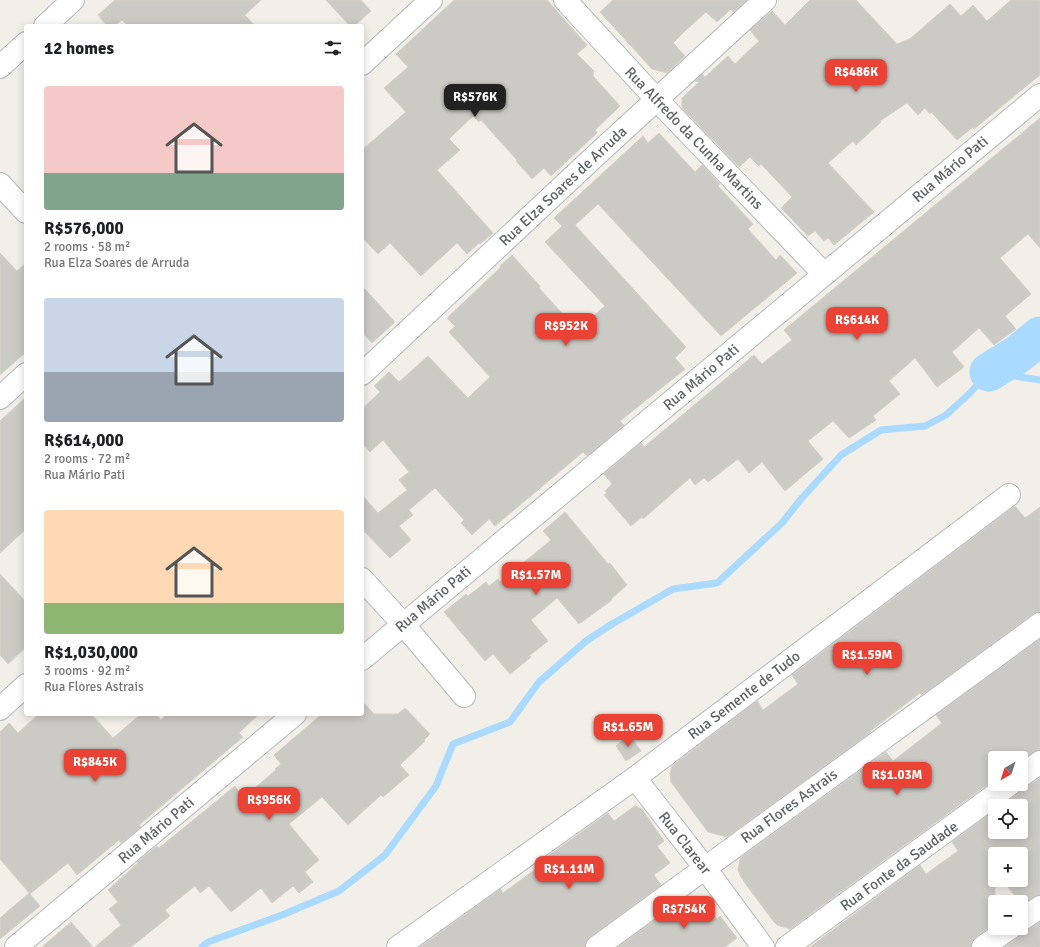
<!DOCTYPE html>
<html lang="en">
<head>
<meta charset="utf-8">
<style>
	body { margin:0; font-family:Signika,sans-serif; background:#f2f2f2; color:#202124; height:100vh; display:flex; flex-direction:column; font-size:15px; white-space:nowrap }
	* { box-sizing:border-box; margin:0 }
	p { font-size:13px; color:#757577 }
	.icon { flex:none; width:22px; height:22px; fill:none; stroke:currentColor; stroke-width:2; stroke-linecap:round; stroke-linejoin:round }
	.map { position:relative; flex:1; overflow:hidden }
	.side { position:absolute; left:24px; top:24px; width:340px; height:692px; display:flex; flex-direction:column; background:#fff; border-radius:4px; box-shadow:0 2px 10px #0003 }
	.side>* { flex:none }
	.needle { width:26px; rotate:219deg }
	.controls { position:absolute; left:988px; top:751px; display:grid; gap:8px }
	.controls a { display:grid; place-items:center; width:40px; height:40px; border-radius:4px; background:#fff; box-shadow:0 2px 10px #0003; font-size:20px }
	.price { position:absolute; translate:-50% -34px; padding:0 9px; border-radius:8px; background:#ea4335; color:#fff; font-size:13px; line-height:26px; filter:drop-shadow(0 1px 2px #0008) }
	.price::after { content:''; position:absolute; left:50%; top:24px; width:12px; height:9px; margin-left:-6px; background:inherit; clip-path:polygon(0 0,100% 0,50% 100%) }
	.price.selected { background:#222; color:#fff }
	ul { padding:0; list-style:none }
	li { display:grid; align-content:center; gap:8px; height:212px; padding:0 20px }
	li span { display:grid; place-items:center; height:124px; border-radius:4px; color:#555 }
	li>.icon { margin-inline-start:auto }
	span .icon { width:72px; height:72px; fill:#fffc; stroke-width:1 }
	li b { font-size:17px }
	h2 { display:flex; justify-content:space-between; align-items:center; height:48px; padding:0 20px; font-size:17px }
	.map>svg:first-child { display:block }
</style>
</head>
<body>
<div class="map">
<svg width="1040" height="947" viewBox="0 0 1040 947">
	<rect width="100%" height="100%" fill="#f1efe8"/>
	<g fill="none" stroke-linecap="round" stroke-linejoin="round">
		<polyline stroke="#aadaff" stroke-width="7" points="202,947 208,942 282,915 339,891 385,855 436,786 453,744 510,722 539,682 586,641 612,624 673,589 717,583 782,523 801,499 841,455 881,430 925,426 946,415 969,394 989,372 1040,380"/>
		<polyline stroke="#aadaff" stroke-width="39" points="989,372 1018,354 1040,336"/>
	</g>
	<g fill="#cccac5" stroke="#d6d1c6">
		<polygon points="115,0 261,0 245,15 255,26 128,26 122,20 114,26 107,26 98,15"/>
		<polygon points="326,0 361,0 371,11 354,26 350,26"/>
		<polygon points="454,0 547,0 587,45 577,54 594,71 593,76 620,106 595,130 597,133 551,176 544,168 532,179 516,161 517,160 481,120 479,122 473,116 449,139 460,150 437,170 493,233 480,244 479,243 467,254 457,243 421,276 390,243 378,254 362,237 362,150 406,112 384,88 408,67 396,54"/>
		<polygon points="613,0 747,0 733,12 731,9 717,22 706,12 685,31 673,43 685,56 667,73 652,69 600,12"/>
		<polygon points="810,0 856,0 897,44 911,38 950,4 961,16 973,5 987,21 1011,0 1040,0 1040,75 974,129 973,127 957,140 931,112 930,114 925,108 918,115 907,103 880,121 881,122 856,145 853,141 828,163 874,212 834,245 828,238 824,241 815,231 808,236 781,208 792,197 761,164 759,166 750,157 739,167 682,108 682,98 699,82 695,81 702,74 705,77 728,56 735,64 759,41 750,30 772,11 785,25"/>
		<polygon points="1040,118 1040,248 1028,234 1000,258 1031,294 1005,316 1016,329 994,345 979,328 952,352 964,367 937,387 915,358 889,381 900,394 873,416 876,420 849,438 833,421 808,441 823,459 785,491 762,462 749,473 738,459 708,482 704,478 695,485 690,478 643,519 642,517 631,526 604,495 607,493 605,491 612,484 604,474 641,443 644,447 754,355 762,364 792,340 784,330"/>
		<polygon points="659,133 695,172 702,165 720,184 718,186 753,224 748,229 776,260 780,255 797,273 721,336 598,204 575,225 686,347 675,358 685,369 620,421 624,425 587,456 583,452 495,526 489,519 472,535 461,523 464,520 435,488 409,510 413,515 399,526 411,540 390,558 362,529 362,495 378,513 407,490 399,480 409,472 383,440 370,452 362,443 362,409 380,392 374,386 389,372 399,382 428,356 468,398 490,377 449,332 455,326 447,318 501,267 500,266 512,255 540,286 539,288 577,330 605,306 545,242 562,226 554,218 643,136 648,143"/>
		<polygon points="0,253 17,271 26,263 26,352 0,375"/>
		<polygon points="362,286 395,322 372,343 362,332"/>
		<polygon points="26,397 26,529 0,553 0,421"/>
		<polygon points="1015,506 1025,518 1040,507 1040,612 1033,614 922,695 920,693 870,731 871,732 727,837 708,832 671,782 670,773 672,766 757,701 763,710 798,684 792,675"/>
		<polygon points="565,512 608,564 610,563 627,585 611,599 612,600 579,624 557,598 531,620 548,641 529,656 531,657 510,674 493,654 485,661 444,612 466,594 468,596 486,582 489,586 498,579 500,582 551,540 543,531"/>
		<polygon points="0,574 26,602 26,647 8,664 0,655"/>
		<polygon points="1040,639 1040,750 1033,752 1021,760 1021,758 995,758 995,779 790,929 777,925 774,922 747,886 740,875 738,870 740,858 886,752 893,761 942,723 936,715"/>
		<polygon points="362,701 374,714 398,714 405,708 430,734 424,740 425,741 400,765 409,775 383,797 381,795 348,825 322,797 289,824 319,860 305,872 313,882 299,893 293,886 272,903 261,888 231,912 209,886 200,893 195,886 165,910 170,916 131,947 95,947 121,925 109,909 118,902 108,890 138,863 137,862 157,846 159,848 235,786 243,798 276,770 275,769 281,764 274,755 322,714 362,714"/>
		<polygon points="39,714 91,714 113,738 141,714 156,714 161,720 167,714 259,714 239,733 243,737 139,825 141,827 121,843 119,840 77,875 68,863 30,894 0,859 0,732 9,723 18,733"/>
		<polygon points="629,734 641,751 626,761 616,746"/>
		<polygon points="1040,778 1040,895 1033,897 1021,905 1021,902 1019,902 1003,880 1021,880 1021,854 995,854 995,923 976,937 972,941 971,947 810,947 920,865 926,874 958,851 952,842 995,810 995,832 1021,832 1021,806 1001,806 1017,794 1022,788 1028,786"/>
		<polygon points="635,806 642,809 664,841 657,846 670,863 654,875 661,885 590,937 586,942 585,947 420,947 500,889 503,893 540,866 538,863 608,813 614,821"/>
		<polygon points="29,893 40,906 0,939 0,918"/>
		<polygon points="702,900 717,919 720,916 737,938 725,947 618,947 680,902 687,911"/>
		<polygon points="71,922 93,947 42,947"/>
		<polygon points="1040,922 1040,947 1005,947 1017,938 1021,933 1028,930"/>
	</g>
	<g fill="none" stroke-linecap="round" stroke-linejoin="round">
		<g stroke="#b5b8bc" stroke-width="24">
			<g id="minor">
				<polyline points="565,0 657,100 824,274"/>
				<polyline points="362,64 431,0"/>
				<polyline points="0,184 26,212"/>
				<polyline points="362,374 593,158 765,0"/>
				<polyline points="0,398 26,374"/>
				<polyline points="362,579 403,624 464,696"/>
				<polyline points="362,659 1040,95"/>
				<polyline points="0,709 26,685"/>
				<polyline points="1021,776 1040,762"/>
				<polyline points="635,778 705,868 763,947"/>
				<polyline points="1021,920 1040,907"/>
				<polyline points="16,947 295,714"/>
				<polyline points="398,947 635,778 1009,495"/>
				<polyline points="597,947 1040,624"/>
				<polyline points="787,947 1010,784"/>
				<polyline points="983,947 1010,928"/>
			</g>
		</g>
		<g stroke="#b5b8bc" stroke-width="24">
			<g id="tertiary">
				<polyline points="45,26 73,0"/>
				<polyline points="0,67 26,43"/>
			</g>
		</g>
		<use href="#minor" stroke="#fff" stroke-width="22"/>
		<use href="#tertiary" stroke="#fff" stroke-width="22"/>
	</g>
	<g text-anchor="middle" stroke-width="3" stroke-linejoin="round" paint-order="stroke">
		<g font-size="15" fill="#5f6368" stroke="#fff">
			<text transform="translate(694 138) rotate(46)" y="5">Rua Alfredo da Cunha Martins</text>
			<text transform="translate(950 169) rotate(-40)" y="5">Rua Mário Pati</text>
			<text transform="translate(563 186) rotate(-43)" y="5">Rua Elza Soares de Arruda</text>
			<text transform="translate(701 377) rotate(-40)" y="5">Rua Mário Pati</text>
			<text transform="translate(433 599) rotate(-40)" y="5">Rua Mário Pati</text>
			<text transform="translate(744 695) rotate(-37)" y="5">Rua Semente de Tudo</text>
			<text transform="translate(789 806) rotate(-36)" y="5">Rua Flores Astrais</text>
			<text transform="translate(156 830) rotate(-40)" y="5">Rua Mário Pati</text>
			<text transform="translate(685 843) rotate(52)" y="5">Rua Clarear</text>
			<text transform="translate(899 866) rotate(-36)" y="5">Rua Fonte da Saudade</text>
		</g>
	</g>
</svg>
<div class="controls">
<a><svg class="needle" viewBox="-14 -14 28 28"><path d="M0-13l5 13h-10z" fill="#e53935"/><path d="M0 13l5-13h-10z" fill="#757577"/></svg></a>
<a><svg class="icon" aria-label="locate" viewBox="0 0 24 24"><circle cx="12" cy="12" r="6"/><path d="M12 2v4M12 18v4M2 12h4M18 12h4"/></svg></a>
<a>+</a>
<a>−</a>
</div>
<b class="price" style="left:856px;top:93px">R$486K</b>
<b class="price selected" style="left:475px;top:118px">R$576K</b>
<b class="price" style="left:857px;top:341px">R$614K</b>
<b class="price" style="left:566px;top:347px">R$952K</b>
<b class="price" style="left:536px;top:596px">R$1.57M</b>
<b class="price" style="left:867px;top:676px">R$1.59M</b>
<b class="price" style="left:628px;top:748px">R$1.65M</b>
<b class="price" style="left:95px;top:783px">R$845K</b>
<b class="price" style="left:897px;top:796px">R$1.03M</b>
<b class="price" style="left:269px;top:821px">R$956K</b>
<b class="price" style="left:569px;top:890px">R$1.11M</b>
<b class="price" style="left:684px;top:930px">R$754K</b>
<section class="side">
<h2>12 homes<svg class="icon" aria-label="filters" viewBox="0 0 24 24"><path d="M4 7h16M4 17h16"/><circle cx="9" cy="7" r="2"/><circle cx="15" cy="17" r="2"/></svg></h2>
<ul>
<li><span style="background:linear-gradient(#f6c9c9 70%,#7fa58c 0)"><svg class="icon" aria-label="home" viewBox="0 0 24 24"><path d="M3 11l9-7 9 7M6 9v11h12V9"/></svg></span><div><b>R$576,000</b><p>2 rooms · 58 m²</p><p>Rua Elza Soares de Arruda</p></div></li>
<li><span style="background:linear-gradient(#c9d6e8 60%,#9aa5b1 0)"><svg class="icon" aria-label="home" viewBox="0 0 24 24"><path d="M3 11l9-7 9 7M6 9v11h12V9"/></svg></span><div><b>R$614,000</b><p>2 rooms · 72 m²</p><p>Rua Mário Pati</p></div></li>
<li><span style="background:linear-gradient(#ffd9b3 75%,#8fb573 0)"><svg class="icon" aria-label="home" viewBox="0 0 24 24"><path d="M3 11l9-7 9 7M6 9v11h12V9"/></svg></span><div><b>R$1,030,000</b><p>3 rooms · 92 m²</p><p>Rua Flores Astrais</p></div></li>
</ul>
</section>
</div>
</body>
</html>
